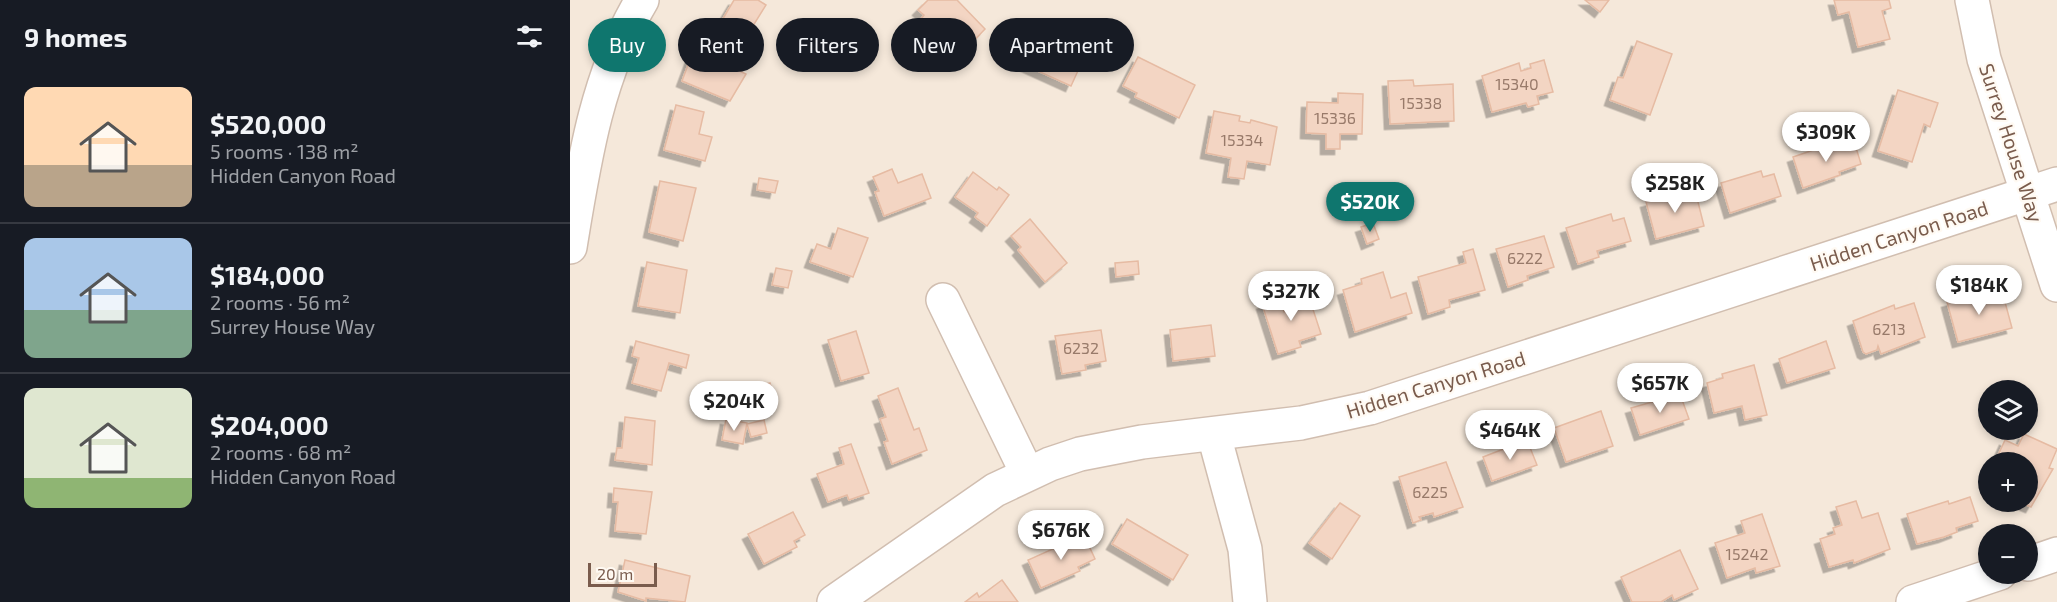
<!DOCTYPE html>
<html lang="en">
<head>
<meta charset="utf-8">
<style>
	body { margin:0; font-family:"Exo 2",sans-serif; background:#242831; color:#f1f3f6; height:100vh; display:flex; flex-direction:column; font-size:22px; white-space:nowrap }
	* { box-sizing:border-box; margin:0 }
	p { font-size:20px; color:#9ea1a6 }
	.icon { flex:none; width:33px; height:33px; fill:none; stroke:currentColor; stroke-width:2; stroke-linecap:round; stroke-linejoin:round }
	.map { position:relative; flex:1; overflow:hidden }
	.details { display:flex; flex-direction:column; background:#171b24; width:570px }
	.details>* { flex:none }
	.guide { position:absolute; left:18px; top:18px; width:570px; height:54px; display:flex; gap:12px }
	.fabs { position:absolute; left:1408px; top:380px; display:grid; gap:12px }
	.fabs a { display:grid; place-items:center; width:60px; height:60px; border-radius:50%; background:#171b24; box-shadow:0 3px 9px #0003; font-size:30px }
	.scale { position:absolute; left:18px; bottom:15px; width:69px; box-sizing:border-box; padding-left:6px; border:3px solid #7a5c4d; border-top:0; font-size:16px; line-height:21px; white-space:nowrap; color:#7a5c4d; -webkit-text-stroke:4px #fffaf3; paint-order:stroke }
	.price { position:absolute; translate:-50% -51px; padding:0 14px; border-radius:21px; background:#fff; color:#222; font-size:20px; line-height:39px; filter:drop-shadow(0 2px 3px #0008) }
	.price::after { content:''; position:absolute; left:50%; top:36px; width:18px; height:14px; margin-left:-9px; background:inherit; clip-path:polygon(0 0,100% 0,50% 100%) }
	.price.active { background:#0f766e; color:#fff }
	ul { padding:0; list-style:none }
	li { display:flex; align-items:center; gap:18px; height:150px; padding:0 24px }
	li+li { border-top:2px solid #363941 }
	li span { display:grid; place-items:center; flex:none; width:168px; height:120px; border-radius:12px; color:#555 }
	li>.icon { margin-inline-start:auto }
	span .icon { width:72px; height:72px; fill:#fffc; stroke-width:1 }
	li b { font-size:26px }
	h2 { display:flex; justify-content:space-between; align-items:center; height:72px; padding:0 24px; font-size:26px }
	.tag { padding:0 21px; border-radius:27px; background:#171b24; box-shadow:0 3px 9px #0003; font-size:21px; line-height:54px }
	.tag.active { background:#0f766e; color:#fff }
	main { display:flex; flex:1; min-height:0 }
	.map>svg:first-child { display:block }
</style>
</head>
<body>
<main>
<section class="details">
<h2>9 homes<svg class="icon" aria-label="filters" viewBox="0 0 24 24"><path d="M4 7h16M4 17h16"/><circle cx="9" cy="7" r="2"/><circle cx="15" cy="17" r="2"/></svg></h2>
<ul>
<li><span style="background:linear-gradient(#ffd9b3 65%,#b9a48a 0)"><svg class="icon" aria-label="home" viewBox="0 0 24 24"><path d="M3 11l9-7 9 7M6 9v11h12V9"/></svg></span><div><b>$520,000</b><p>5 rooms · 138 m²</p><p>Hidden Canyon Road</p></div></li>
<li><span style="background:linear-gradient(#a9c7e8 60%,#7fa58c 0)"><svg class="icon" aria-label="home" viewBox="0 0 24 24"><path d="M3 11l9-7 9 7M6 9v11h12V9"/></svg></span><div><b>$184,000</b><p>2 rooms · 56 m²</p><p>Surrey House Way</p></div></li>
<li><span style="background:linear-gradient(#dfe7d0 75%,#8fb573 0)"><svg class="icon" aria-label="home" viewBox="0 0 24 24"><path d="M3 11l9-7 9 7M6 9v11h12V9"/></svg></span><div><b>$204,000</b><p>2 rooms · 68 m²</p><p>Hidden Canyon Road</p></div></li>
</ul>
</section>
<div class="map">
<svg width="1487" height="602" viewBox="0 0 1487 602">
	<defs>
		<filter id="shadow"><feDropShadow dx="-5.5" dy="5.5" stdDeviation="0" flood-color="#0004"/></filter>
	</defs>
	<rect width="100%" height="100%" fill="#fdf6ec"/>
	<path fill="#f5e8da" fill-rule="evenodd" d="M0,0H1487V602H0ZM1419,390H1458V429H1419ZM1419,462H1458V501H1419ZM1419,534H1458V573H1419Z"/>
	<g fill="#f3d5c3" stroke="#e6bba3" stroke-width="1.5" filter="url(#shadow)">
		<polygon points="164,0 188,0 196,5 173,42 148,27"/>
		<polygon points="358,0 387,0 415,29 397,48 381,33 378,37 371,31 365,38 348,23 354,15 348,10"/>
		<polygon points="1015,0 1039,0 1030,12"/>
		<polygon points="1264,0 1319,0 1321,8 1312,11 1320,39 1288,47 1279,12 1268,15"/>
		<polygon points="468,25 491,35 489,40 516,53 501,86 450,63"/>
		<polygon points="128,38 166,54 161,67 176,74 160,101 112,81"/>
		<polygon points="1067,41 1102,54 1080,115 1040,100 1048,77 1053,78"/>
		<polygon points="568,57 625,85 609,118 565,97 567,93 553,86"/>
		<polygon points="974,60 983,92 967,96 969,104 958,107 956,103 922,112 912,76 949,63 951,71 961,68 960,64"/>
		<polygon points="843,80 844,86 883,84 884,121 820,124 818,81"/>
		<polygon points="1328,90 1368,103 1360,127 1354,124 1342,162 1308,151"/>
		<polygon points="768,93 793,94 792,134 770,134 770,149 756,149 756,134 736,133 737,102 768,103"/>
		<polygon points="106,105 134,112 129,134 142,137 135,161 94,150"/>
		<polygon points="644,111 670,116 669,121 680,123 681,120 707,127 700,165 677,161 674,179 658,177 661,158 636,153"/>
		<polygon points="1284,141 1291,164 1269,172 1270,175 1233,188 1223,157 1261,144 1262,148"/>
		<polygon points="322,169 328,183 352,174 361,198 314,216 305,192 309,191 303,177"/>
		<polygon points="1191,171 1193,177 1204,174 1211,196 1160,213 1151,183"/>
		<polygon points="403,172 427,190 429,187 439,195 417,226 405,217 408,213 385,197"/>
		<polygon points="189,178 208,181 205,193 187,190"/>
		<polygon points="90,181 126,188 113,241 79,232"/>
		<polygon points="1125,190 1134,226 1086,239 1076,202"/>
		<polygon points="1041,214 1043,221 1054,218 1061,241 1027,251 1029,257 1008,264 996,228"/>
		<polygon points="460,219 497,263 475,282 448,250 451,247 441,236"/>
		<polygon points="803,223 809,239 797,244 791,227"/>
		<polygon points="268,228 298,238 283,277 240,262 247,244 261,249"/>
		<polygon points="974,236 984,267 957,276 958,280 938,287 926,249"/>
		<polygon points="903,249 915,290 879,300 880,307 858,314 848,277 896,263 893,252"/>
		<polygon points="568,261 569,274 546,277 545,263"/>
		<polygon points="77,262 117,270 110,313 68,306"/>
		<polygon points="206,268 222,271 218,288 202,285"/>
		<polygon points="813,272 821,298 836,293 842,313 785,332 773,290 792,284 791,279"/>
		<polygon points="737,291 751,334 729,341 731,347 708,354 692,304 710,298 714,312 719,311 715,298"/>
		<polygon points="1432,291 1442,328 1388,342 1377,302 1400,296 1400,300"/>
		<polygon points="1344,303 1355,337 1311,354 1308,346 1307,350 1296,354 1293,352 1283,321 1324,305 1325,309"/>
		<polygon points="641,325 645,356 603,361 600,330"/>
		<polygon points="531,330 536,361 515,365 516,370 492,374 485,336"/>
		<polygon points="286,331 299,373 271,381 258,340"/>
		<polygon points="66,341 119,355 116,368 99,363 91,391 62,383 69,358 62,356"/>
		<polygon points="1256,341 1265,368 1217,383 1209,359"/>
		<polygon points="1184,365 1197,415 1175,420 1172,406 1144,413 1137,383 1153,378 1152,374"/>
		<polygon points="200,383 204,399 188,403 184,387"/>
		<polygon points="328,388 344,430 349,428 357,450 322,464 314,442 318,441 310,419 316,417 308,396"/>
		<polygon points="1110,394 1119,419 1070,435 1061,408"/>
		<polygon points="1031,411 1043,446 996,462 984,428"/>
		<polygon points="55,417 85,421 82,465 45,460 47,448 52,448"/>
		<polygon points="156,419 177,423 173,444 152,440"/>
		<polygon points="194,420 197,433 181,437 177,424"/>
		<polygon points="1454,434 1487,449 1479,468 1483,469 1461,507 1447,501 1458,501 1458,462 1425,462 1435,440 1448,446"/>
		<polygon points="957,440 967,465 922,481 913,457"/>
		<polygon points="281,444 299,493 279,500 277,495 258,502 247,474 274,464 269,448"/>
		<polygon points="876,462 893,507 864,517 863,513 849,517 851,520 843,523 829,477"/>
		<polygon points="44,488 82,492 76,534 45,531 48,502 43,502"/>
		<polygon points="1400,497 1408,521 1386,528 1387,532 1374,537 1347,544 1337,514 1378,501 1379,504"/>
		<polygon points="1286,501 1292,518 1308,513 1320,549 1284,563 1283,560 1259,567 1250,539 1265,534 1263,528 1272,525 1266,507"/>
		<polygon points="770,503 790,516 762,559 739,543"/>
		<polygon points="223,512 235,535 224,541 227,547 194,564 178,534"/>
		<polygon points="1192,514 1210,566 1186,573 1185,568 1157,578 1145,543 1175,533 1171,521"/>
		<polygon points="557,519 618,555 603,580 542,544"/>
		<polygon points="514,535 525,559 508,567 510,571 471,588 458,560"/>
		<polygon points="1110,550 1128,589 1104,600 1102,595 1091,602 1062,602 1051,577"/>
		<polygon points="55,560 120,576 115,602 76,598 76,601 48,592"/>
		<polygon points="432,580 448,602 395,602 407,593 409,597"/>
	</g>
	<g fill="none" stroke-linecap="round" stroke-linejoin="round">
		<g stroke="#d1beb0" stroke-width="36">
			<g id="minor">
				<polyline points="1402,0 1414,59 1487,285"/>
				<path d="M0,247C14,161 27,75 72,0"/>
				<polyline points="373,300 457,473"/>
				<polyline points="644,435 675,549 680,602"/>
				<polyline points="1458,564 1487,554"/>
				<polyline points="264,602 425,490 480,464 510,454 572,442 731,423 800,408 1487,184"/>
				<polyline points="1343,602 1430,573"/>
			</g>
		</g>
		<use href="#minor" stroke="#fff" stroke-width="33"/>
	</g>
	<g text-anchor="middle" stroke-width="4.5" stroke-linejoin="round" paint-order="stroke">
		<g font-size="16" fill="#987a6a">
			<text x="947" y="90">15340</text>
			<text x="851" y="109">15338</text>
			<text x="765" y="124">15336</text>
			<text x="672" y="146">15334</text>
			<text x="955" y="264">6222</text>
			<text x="1319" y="335">6213</text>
			<text x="511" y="354">6232</text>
			<text x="860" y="498">6225</text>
			<text x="1177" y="560">15242</text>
		</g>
		<g font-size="20" fill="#7a5c4d" stroke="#fffaf3">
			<text transform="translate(1441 143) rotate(72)" y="7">Surrey House Way</text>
			<text transform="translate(1329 236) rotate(-18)" y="7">Hidden Canyon Road</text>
			<text transform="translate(866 385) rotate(-17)" y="7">Hidden Canyon Road</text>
		</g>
	</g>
</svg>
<div class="fabs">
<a><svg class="icon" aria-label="layers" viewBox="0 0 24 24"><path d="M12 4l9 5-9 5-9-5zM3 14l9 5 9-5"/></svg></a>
<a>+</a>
<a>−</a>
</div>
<div class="scale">20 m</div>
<b class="price" style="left:1256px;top:163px">$309K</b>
<b class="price" style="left:1105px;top:214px">$258K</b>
<b class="price active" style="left:800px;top:233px">$520K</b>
<b class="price" style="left:1409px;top:316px">$184K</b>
<b class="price" style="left:721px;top:322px">$327K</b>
<b class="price" style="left:1090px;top:414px">$657K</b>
<b class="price" style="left:164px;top:432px">$204K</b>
<b class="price" style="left:940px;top:461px">$464K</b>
<b class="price" style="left:491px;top:561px">$676K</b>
<div class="guide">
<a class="tag active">Buy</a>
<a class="tag">Rent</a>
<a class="tag">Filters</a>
<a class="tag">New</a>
<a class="tag">Apartment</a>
</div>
</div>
</main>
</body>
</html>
